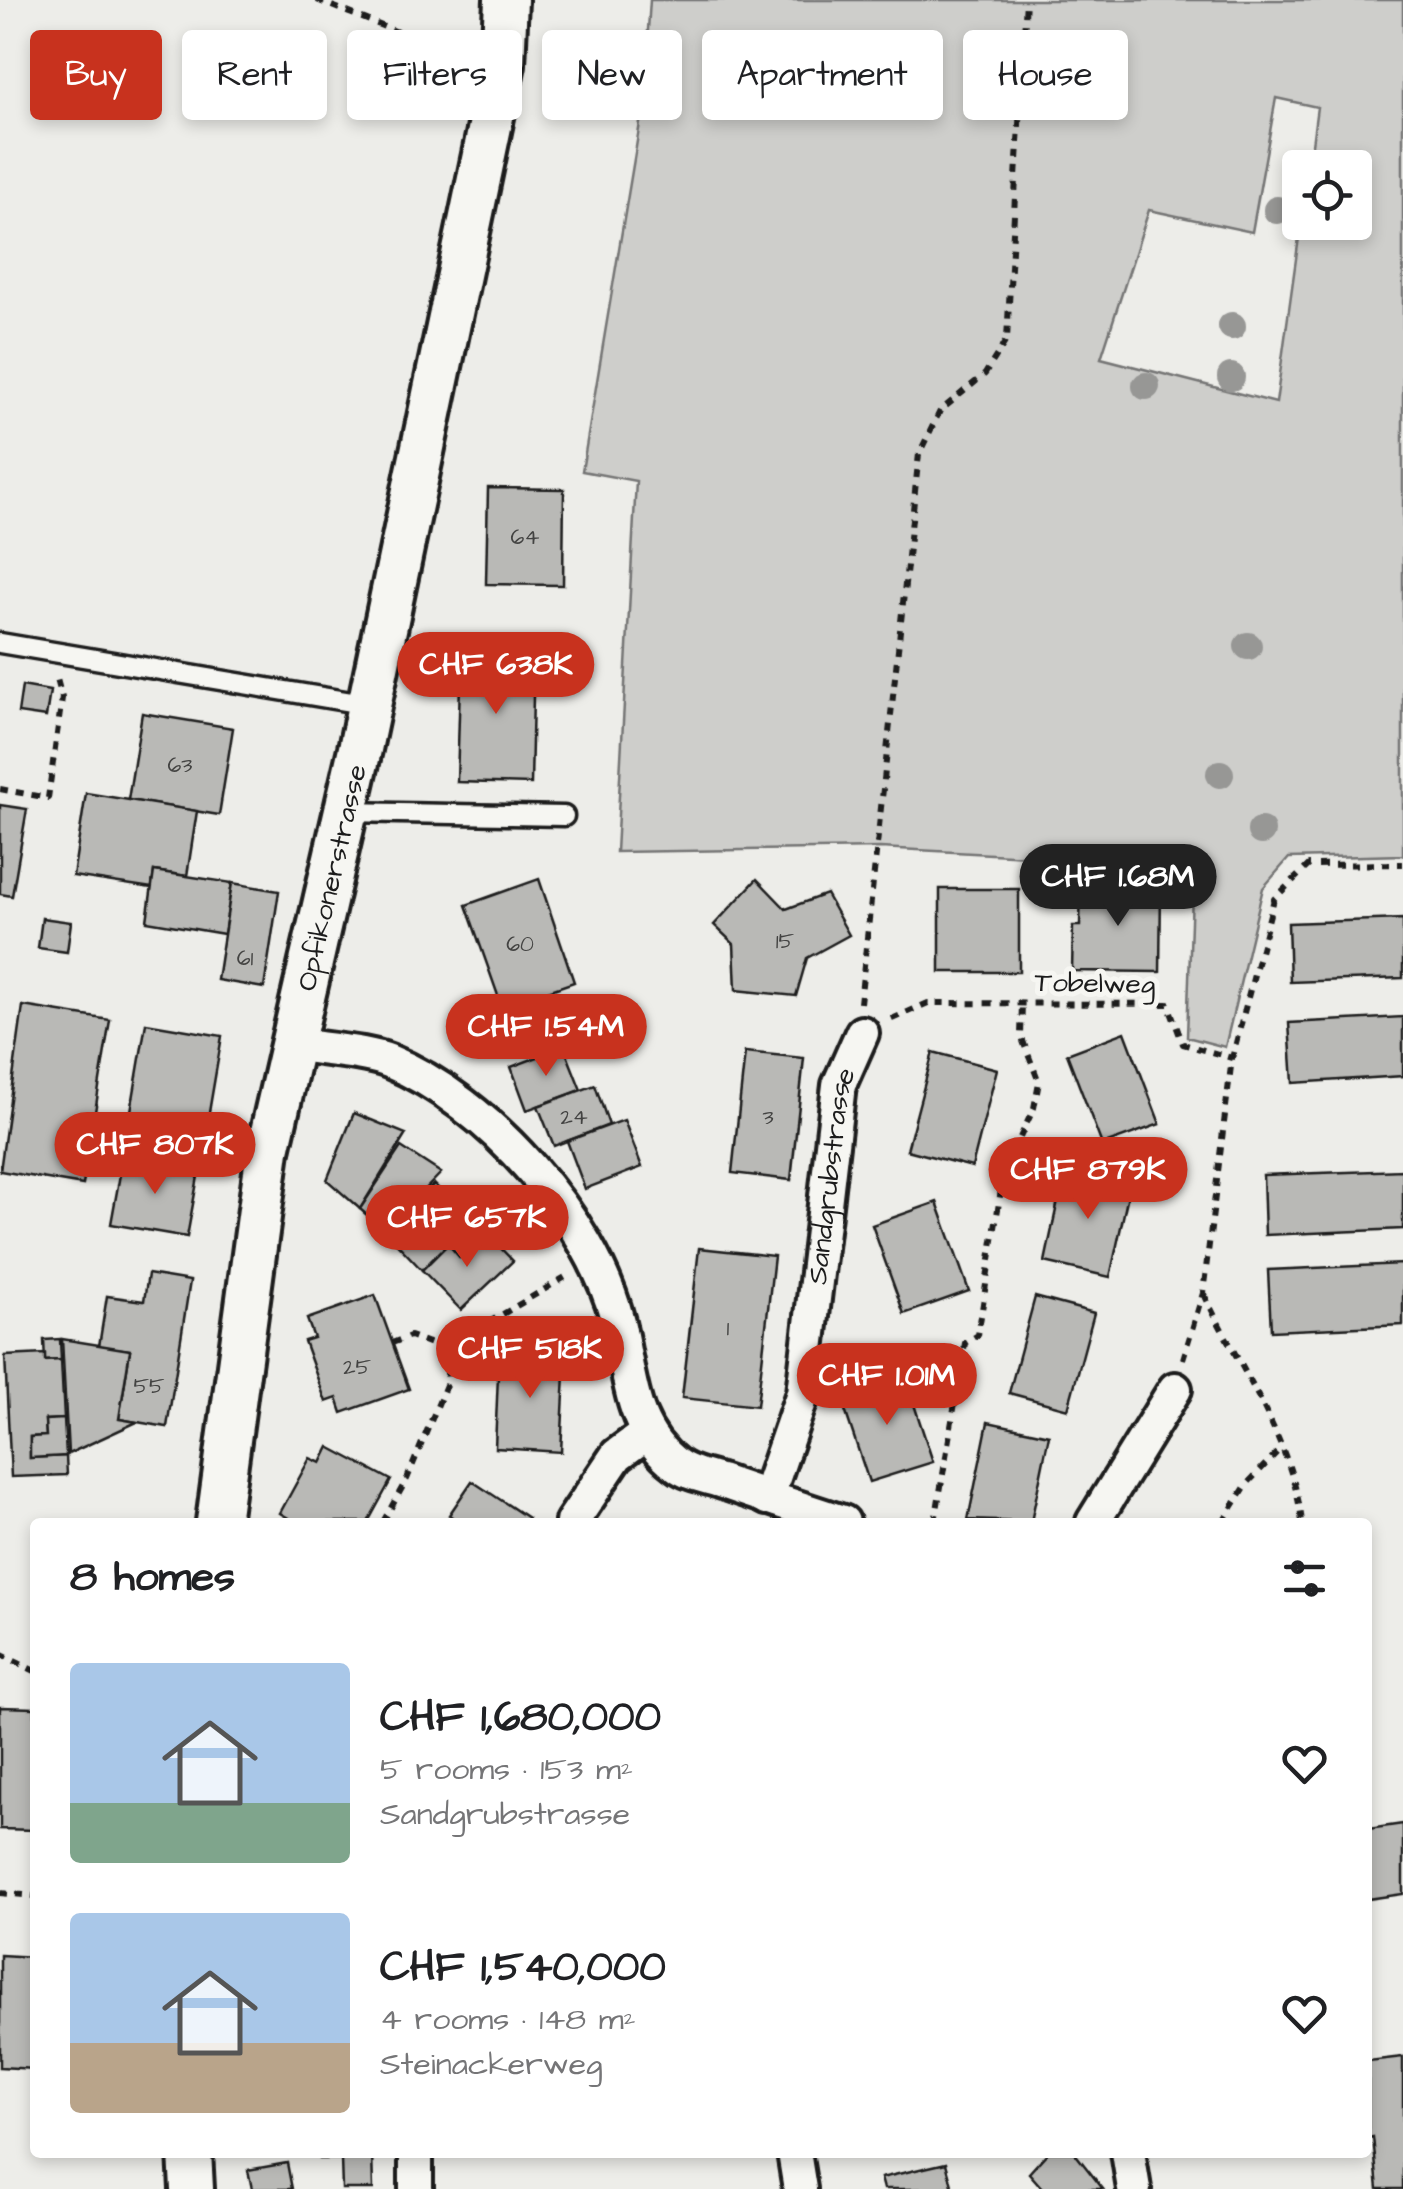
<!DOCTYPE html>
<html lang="en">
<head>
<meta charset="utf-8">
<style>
	body { margin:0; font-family:"Architects Daughter",sans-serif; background:#f2f2f2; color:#202124; height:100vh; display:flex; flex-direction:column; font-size:38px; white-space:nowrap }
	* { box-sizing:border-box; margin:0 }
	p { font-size:32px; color:#757577 }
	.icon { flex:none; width:55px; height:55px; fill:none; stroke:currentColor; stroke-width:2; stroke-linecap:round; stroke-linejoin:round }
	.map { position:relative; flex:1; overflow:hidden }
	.sheet { position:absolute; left:30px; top:1518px; width:1342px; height:640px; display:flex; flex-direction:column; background:#fff; border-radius:10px; box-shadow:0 5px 15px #0003 }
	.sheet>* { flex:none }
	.banner { position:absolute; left:30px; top:30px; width:1345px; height:90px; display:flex; gap:20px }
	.controls { position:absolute; left:1282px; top:150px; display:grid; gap:20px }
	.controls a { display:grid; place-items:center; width:90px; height:90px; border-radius:10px; background:#fff; box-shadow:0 5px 15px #0003; font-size:50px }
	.price { position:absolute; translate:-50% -85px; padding:0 22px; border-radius:35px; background:#c8321e; color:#fff; font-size:32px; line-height:65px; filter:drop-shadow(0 2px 5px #0008) }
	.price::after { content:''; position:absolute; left:50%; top:60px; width:30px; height:22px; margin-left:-15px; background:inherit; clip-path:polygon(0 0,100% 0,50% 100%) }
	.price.current { background:#222; color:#fff }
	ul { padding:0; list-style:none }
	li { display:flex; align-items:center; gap:30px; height:250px; padding:0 40px }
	li span { display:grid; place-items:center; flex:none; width:280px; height:200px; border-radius:10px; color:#555 }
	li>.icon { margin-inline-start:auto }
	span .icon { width:120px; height:120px; fill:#fffc; stroke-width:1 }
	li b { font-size:42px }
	h2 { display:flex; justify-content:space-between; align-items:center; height:120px; padding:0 40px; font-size:42px }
	.chip { padding:0 35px; border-radius:10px; background:#fff; box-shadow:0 5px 15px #0003; font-size:35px; line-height:90px }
	.chip.current { background:#c8321e; color:#fff }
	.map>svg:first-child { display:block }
</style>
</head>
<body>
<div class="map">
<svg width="1403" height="2189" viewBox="0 0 1403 2189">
	<rect width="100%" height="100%" fill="#edede9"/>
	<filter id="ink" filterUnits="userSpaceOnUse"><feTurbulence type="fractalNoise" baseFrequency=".01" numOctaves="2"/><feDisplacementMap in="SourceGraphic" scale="20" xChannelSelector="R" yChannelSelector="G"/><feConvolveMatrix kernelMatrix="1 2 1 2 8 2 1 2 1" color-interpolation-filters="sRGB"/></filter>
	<g filter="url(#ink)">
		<path fill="#cececb" stroke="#757574" stroke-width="2.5" fill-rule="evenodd" d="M650,0H1403V855L1289,858L1263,888L1225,1047L1187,1037L1193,865L880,848L616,852L636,481L582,471L643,105ZM1276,98L1317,107L1309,167L1355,168V222L1301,223L1276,403L1101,358L1149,210L1252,232Z"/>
		<g fill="#b9b9b6" stroke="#1c1c1c" stroke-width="2.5">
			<polygon points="488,488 564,489 563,585 486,584"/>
			<polygon points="461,649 534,651 531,784 457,782"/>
			<polygon points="22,686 50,691 46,717 18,713"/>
			<polygon points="142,713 233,728 219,815 128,800"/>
			<polygon points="86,793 197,811 187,876 154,871 152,888 73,876"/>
			<polygon points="0,805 27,809 12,896 0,894"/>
			<polygon points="154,871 232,883 224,934 147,921"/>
			<polygon points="539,879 574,982 502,1007 466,905"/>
			<polygon points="757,879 786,909 826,894 849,935 807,958 796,996 736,990 734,944 714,925"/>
			<polygon points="232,883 279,891 264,988 217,980"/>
			<polygon points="1081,884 1161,885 1160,972 1072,971 1073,926 1080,926"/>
			<rect x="940" y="889" width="79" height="83"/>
			<polygon points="42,918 71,922 67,952 38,948"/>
			<polygon points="1403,919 1403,978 1290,982 1288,923"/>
			<polygon points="23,1006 110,1020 83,1185 0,1171"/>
			<polygon points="1403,1017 1403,1076 1293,1083 1289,1023"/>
			<polygon points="146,1023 222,1036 199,1171 123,1158"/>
			<polygon points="1125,1032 1160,1124 1102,1145 1067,1054"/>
			<polygon points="564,1047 581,1090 527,1110 511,1067"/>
			<polygon points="745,1052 804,1058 791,1180 732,1173"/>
			<polygon points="933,1052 997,1069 972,1167 907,1150"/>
			<polygon points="595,1085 609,1125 554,1146 538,1106"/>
			<polygon points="354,1113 406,1134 360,1209 327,1180"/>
			<polygon points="624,1120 642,1167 585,1189 567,1141"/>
			<polygon points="401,1147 441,1173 385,1231 360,1209"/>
			<polygon points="123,1158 199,1171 187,1237 111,1224"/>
			<polygon points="1065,1167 1131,1181 1110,1277 1045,1262"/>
			<polygon points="1403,1170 1403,1229 1265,1235 1263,1175"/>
			<polygon points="434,1184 461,1211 437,1234 448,1244 422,1270 385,1231"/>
			<polygon points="937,1202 969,1291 904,1314 872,1225"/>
			<polygon points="486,1233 513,1261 461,1310 422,1270 448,1244 460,1258"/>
			<polygon points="699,1248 774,1256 757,1406 682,1398"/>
			<polygon points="1403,1264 1403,1325 1271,1331 1268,1270"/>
			<polygon points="148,1274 190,1281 167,1427 119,1419 130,1350 99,1346 107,1296 144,1301"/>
			<polygon points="375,1295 409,1389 342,1413 337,1398 326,1402 304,1341 314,1338 307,1319"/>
			<polygon points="1035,1297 1094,1313 1068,1409 1009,1393"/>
			<polygon points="60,1339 61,1360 45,1361 44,1340"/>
			<polygon points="62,1339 130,1350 119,1419 137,1422 68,1454"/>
			<polygon points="499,1350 566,1354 561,1452 495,1448"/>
			<polygon points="45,1354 45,1361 61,1360 64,1419 45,1420 46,1436 30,1437 30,1458 66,1456 67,1475 11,1477 5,1356"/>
			<polygon points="904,1374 933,1462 869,1482 840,1395"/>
			<polygon points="64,1419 66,1456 30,1458 30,1437 46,1436 45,1420"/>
			<polygon points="988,1422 1049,1435 1031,1522 968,1520"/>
			<polygon points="329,1447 391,1480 368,1522 287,1522 290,1519 280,1513 310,1458 321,1463"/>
			<polygon points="472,1481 528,1518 526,1522 460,1522 449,1515"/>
			<polygon points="0,1707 35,1708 35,1830 0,1829"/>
			<polygon points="1403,1824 1403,1894 1368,1899 1368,1829"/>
			<polygon points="0,1955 35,1957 35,2069 0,2067"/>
			<polygon points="1403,2057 1403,2189 1378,2189 1373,2137 1368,2138 1368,2061"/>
			<polygon points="319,2152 372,2152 373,2189 342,2189 341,2159 319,2159"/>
			<polygon points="1048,2152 1074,2152 1103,2189 1043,2189 1029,2173"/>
			<polygon points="287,2163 292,2189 252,2189 248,2170"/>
			<polygon points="946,2163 953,2189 884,2189 881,2178"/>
		</g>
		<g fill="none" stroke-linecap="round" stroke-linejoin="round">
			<g stroke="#1c1c1c" stroke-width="25">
				<g id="service">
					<polyline points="0,643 369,705"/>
					<polyline points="345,812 564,816"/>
				</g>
			</g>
			<g stroke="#1c1c1c" stroke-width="40">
				<g id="minor">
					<path d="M292,1043C323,1051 360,1050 389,1061C487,1101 592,1219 618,1322C631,1376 629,1429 677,1465C688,1474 707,1477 720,1481C761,1495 802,1509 843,1522"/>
					<path id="s1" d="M767,1498L803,1393L839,1085L862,1033"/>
					<polyline points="572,1522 617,1455 647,1433"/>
					<polyline points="1093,1522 1175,1389"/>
					<polyline points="416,2152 416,2189"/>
					<polyline points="794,2152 800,2189"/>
					<polyline points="1128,2152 1134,2189"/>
				</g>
			</g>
			<g stroke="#1c1c1c" stroke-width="50">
				<g id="tertiary">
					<path id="s2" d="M218,1522L268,1150L360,749L503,64L506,0"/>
					<polyline points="190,2152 192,2189"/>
				</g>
			</g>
			<g stroke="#1c1c1c" stroke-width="6" stroke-dasharray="8 8" stroke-linecap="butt">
				<polyline points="317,0 465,59"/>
				<polyline points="0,789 48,798 62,698 57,679"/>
				<polyline points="860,1003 919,454 940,411 985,374 1007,339 1026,0"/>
				<polyline points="892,1019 928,1003 1168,1004 1183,1044 1232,1058"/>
				<path d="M1204,1294C1240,1370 1291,1437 1302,1522"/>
				<polyline points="392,1343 410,1336 444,1349"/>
				<polyline points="1183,1359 1203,1293 1232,1058 1274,899 1309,865 1403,864"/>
				<polyline points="383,1522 407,1479 448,1380 444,1349 567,1276"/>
				<polyline points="935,1522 965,1343 978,1335 1004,1171 1034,1108 1039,1082 1021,1036 1022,1003"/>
				<polyline points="1223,1522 1247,1484 1282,1447"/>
				<polyline points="0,1654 35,1671"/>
				<polyline points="0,1893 35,1896"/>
			</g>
			<use href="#service" stroke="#f6f6f2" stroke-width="18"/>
			<use href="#minor" stroke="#f6f6f2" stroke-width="32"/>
			<use href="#tertiary" stroke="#f6f6f2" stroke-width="42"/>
		</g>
		<g fill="#979795">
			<circle cx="464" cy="99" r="14"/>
			<circle cx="1277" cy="210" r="14"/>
			<circle cx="1232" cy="326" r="14"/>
			<circle cx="1231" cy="377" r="14"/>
			<circle cx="1146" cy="386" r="14"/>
			<circle cx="1248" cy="646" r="14"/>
			<circle cx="1220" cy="774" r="14"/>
			<circle cx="1261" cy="831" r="14"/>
		</g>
	</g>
	<g text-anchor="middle" stroke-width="10" stroke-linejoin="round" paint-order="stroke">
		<g font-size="22" fill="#434342">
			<text x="525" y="544">64</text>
			<text x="180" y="772">63</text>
			<text x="785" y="948">15</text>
			<text x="520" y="951">60</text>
			<text x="245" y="965">61</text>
			<text x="574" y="1124">24</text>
			<text x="768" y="1124">3</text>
			<text x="728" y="1335">1</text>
			<text x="357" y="1374">25</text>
			<text x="149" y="1393">55</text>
		</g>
		<g font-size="28" fill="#1c1c1c" stroke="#f6f6f2">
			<text dy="10" stroke="none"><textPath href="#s2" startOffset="655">Opfikonerstrasse</textPath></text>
			<text transform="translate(1095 982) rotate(1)" y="10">Tobelweg</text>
			<text dy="10" stroke="none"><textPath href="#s1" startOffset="330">Sandgrubstrasse</textPath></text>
		</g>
	</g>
</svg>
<div class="controls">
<a><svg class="icon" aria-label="locate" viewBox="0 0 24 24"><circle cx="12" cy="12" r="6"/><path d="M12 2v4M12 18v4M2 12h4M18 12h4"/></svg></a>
</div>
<b class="price" style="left:496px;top:717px">CHF 638K</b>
<b class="price current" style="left:1118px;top:929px">CHF 1.68M</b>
<b class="price" style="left:546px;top:1079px">CHF 1.54M</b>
<b class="price" style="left:155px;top:1197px">CHF 807K</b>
<b class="price" style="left:1088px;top:1222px">CHF 879K</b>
<b class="price" style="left:467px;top:1270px">CHF 657K</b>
<b class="price" style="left:530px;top:1401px">CHF 518K</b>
<b class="price" style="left:887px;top:1428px">CHF 1.01M</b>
<div class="banner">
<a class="chip current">Buy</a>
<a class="chip">Rent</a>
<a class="chip">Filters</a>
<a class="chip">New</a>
<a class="chip">Apartment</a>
<a class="chip">House</a>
</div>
<section class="sheet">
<h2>8 homes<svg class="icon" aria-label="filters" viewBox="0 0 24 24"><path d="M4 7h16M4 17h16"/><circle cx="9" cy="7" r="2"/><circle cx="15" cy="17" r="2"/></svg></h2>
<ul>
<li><span style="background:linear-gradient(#a9c7e8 70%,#7fa58c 0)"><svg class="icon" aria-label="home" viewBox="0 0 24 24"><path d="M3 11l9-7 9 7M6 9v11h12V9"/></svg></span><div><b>CHF 1,680,000</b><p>5 rooms · 153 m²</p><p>Sandgrubstrasse</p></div><svg class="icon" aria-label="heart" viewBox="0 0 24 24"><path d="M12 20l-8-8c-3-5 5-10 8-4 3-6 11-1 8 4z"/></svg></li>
<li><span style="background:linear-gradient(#a9c7e8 65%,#b9a48a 0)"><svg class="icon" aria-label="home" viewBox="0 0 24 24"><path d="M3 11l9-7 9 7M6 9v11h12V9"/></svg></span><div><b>CHF 1,540,000</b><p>4 rooms · 148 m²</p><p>Steinackerweg</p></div><svg class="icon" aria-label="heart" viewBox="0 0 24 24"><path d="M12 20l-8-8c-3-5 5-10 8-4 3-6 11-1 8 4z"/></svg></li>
</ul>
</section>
</div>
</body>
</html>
